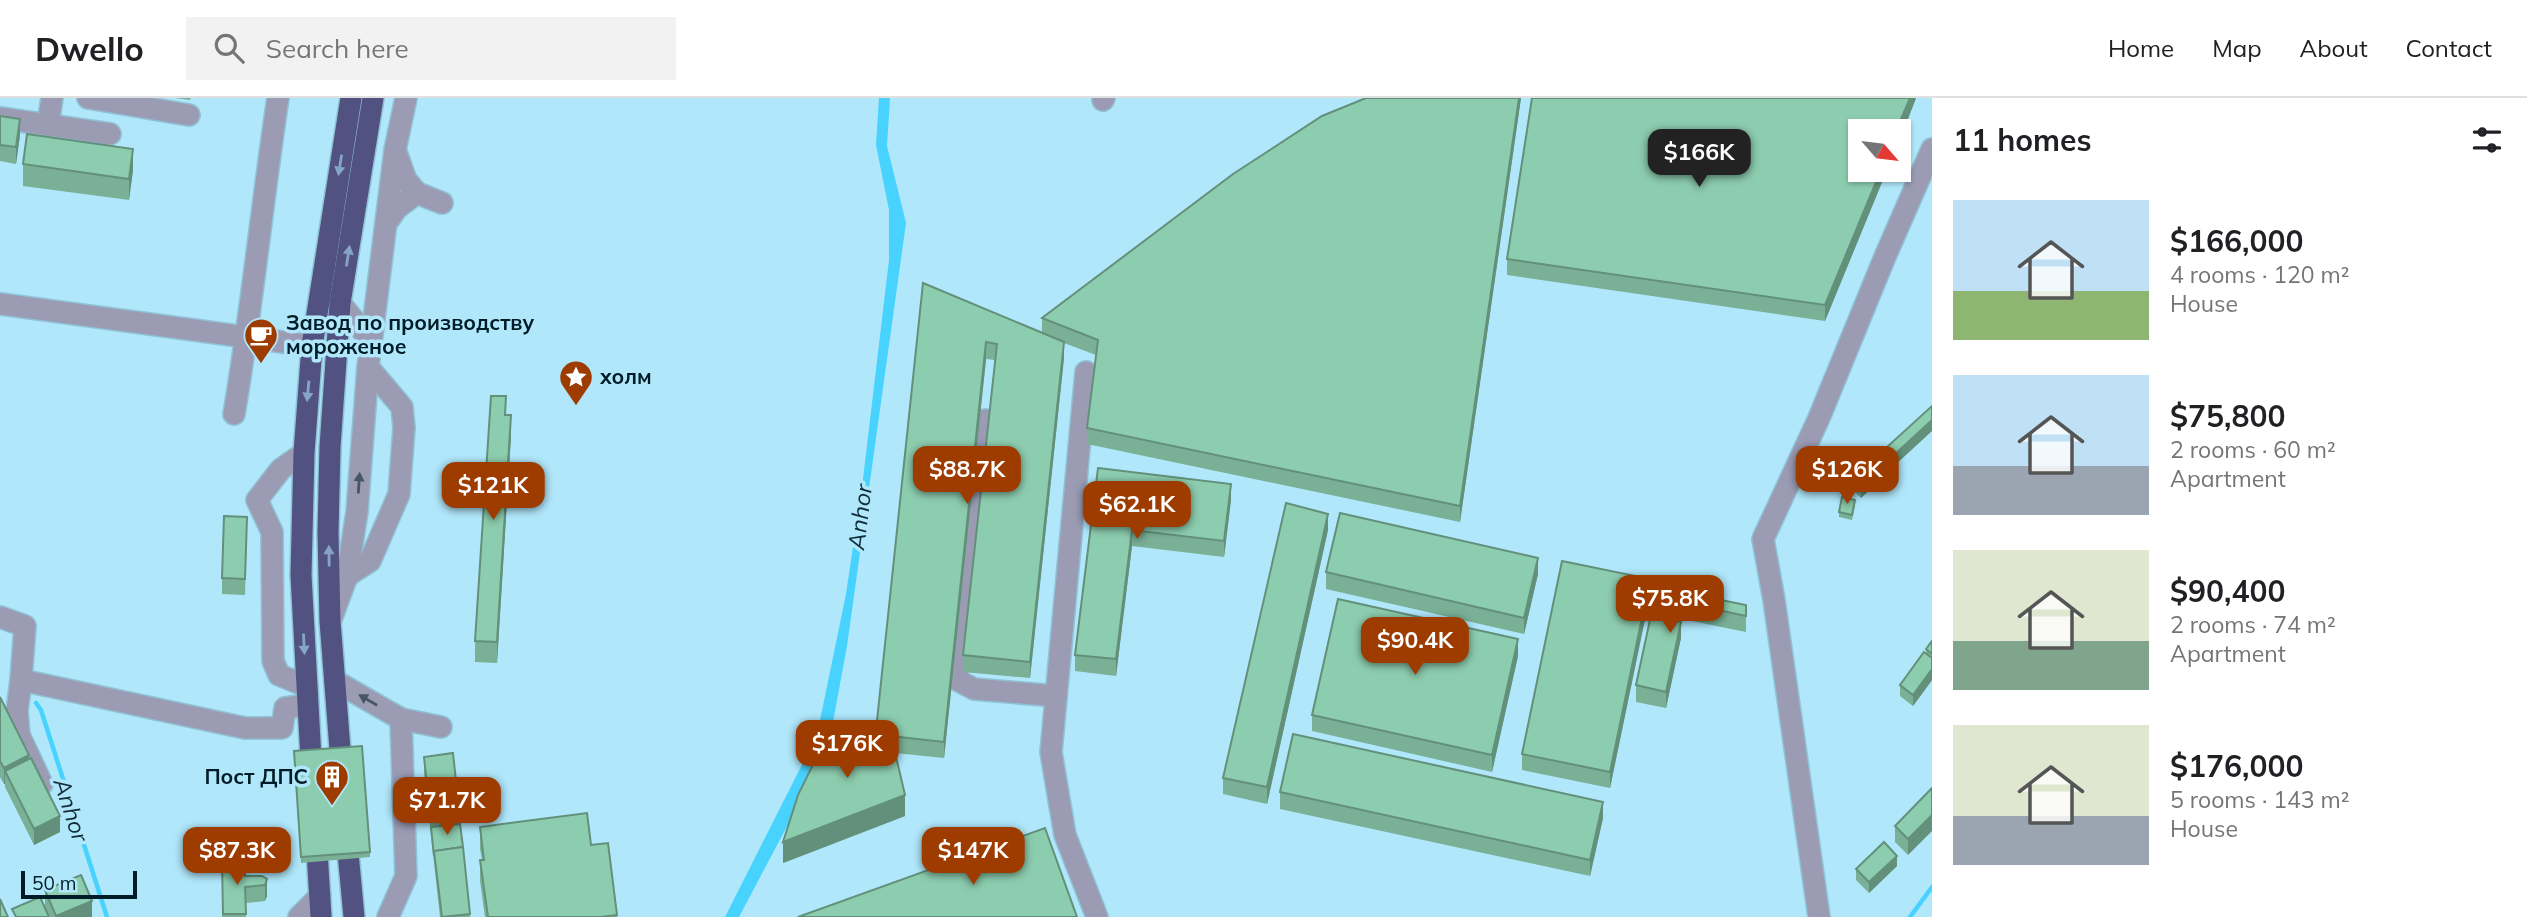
<!DOCTYPE html>
<html lang="en">
<head>
<meta charset="utf-8">
<style>
	body { margin:0; font-family:Mulish,sans-serif; background:#f2f2f2; color:#202124; height:100vh; display:flex; flex-direction:column; font-size:26px; white-space:nowrap }
	* { box-sizing:border-box; margin:0 }
	p { font-size:23px; color:#757577 }
	.icon { flex:none; width:38px; height:38px; fill:none; stroke:currentColor; stroke-width:2; stroke-linecap:round; stroke-linejoin:round }
	.map { position:relative; flex:1; overflow:hidden }
	.sheet { display:flex; flex-direction:column; background:#fff; width:595px }
	.sheet>* { flex:none }
	.needle { width:46px; rotate:118deg }
	.buttons { position:absolute; left:1848px; top:21px; display:grid; gap:14px }
	.buttons a { display:grid; place-items:center; width:63px; height:63px; border-radius:0px; background:#fff; box-shadow:0 2px 5px #0004; font-size:35px }
	.scale { position:absolute; left:21px; bottom:18px; width:116px; box-sizing:border-box; padding-left:7px; border:4px solid #001c26; border-top:0; font-size:19px; line-height:24px; white-space:nowrap; color:#001c26; -webkit-text-stroke:5px #b0e7fb; paint-order:stroke }
	.price { position:absolute; translate:-50% -60px; padding:0 16px; border-radius:14px; background:#9e3c00; color:#fff; font-size:23px; line-height:46px; filter:drop-shadow(0 2px 4px #0008) }
	.price::after { content:''; position:absolute; left:50%; top:42px; width:21px; height:16px; margin-left:-10px; background:inherit; clip-path:polygon(0 0,100% 0,50% 100%) }
	.price.on { background:#222; color:#fff }
	ul { padding:0; list-style:none }
	li { display:flex; align-items:center; gap:21px; height:175px; padding:0 21px }
	li span { display:grid; place-items:center; flex:none; width:196px; height:140px; border-radius:0px; color:#555 }
	li>.icon { margin-inline-start:auto }
	span .icon { width:84px; height:84px; fill:#fffc; stroke-width:1 }
	li b { font-size:30px }
	h2 { display:flex; justify-content:space-between; align-items:center; height:84px; padding:0 21px; font-size:30px }
	header { display:flex; align-items:center; gap:42px; box-sizing:border-box; height:98px; padding:0 35px; background:#fff; border-bottom:2px solid #e0e0e0 }
	header strong { font-size:33px }
	nav { display:flex; gap:38px; margin-inline-start:auto; font-size:24px }
	.search { width:490px; height:63px; background:#f2f2f2; display:flex; align-items:center; gap:18px; box-sizing:border-box; padding:0 24px; border-radius:0px; color:#757577; font-size:26px }
	main { display:flex; flex:1; min-height:0 }
	.map>svg:first-child { display:block }
</style>
</head>
<body>
<header>
<strong>Dwello</strong>
<div class="search"><svg class="icon" aria-label="search" viewBox="0 0 24 24"><circle cx="10" cy="10" r="6"/><path d="M15 15l6 6"/></svg>Search here</div>
<nav><a>Home</a><a>Map</a><a>About</a><a>Contact</a></nav>
</header>
<main>
<div class="map">
<svg width="1932" height="819" viewBox="0 0 1932 819">
	<rect width="100%" height="100%" fill="#b0e7fb"/>
	<polygon fill="#48d2fe" points="879,0 890,0 887,48 906,125 847,548 828,651 739,819 725,819 817,637 846,496 863,381 889,162 889,112 876,47"/>
	<g fill="none" stroke-linecap="round" stroke-linejoin="round">
		<g stroke="#48d2fe" stroke-width="4.5">
			<polyline points="36,605 41,612 107,819"/>
			<polyline points="1910,819 1932,789"/>
		</g>
		<g stroke="#90c2d5" stroke-width="24">
			<g id="minor">
				<polyline points="88,0 189,17"/>
				<polyline points="1103,2 1104,0"/>
				<polyline points="0,20 110,36"/>
				<polyline points="48,27 52,0"/>
				<polyline points="417,95 442,105"/>
				<polyline points="387,124 397,110 417,95 406,82 397,57"/>
				<polyline points="340,205 371,243"/>
				<polyline points="0,206 312,248"/>
				<polyline points="1086,274 1051,654 1065,737 1097,819"/>
				<path d="M234,316C252,211 262,105 278,0"/>
				<polyline points="985,322 956,574 959,583 974,591 1056,598"/>
				<polyline points="304,355 281,371 257,402 272,434 273,563 279,577 306,588"/>
				<polyline points="347,478 370,463 399,396 404,330 402,309 368,269"/>
				<polyline points="0,519 25,528 21,582 245,630 282,630 285,610 307,607"/>
				<polyline points="331,521 347,478 357,414 368,269 395,52 406,0"/>
				<polyline points="21,582 17,613 19,637 42,686"/>
				<polyline points="335,583 401,621 406,778 388,819"/>
				<polyline points="401,621 441,629"/>
				<polyline points="299,819 320,798"/>
				<polyline points="1819,819 1774,502 1763,441 1819,320 1884,161 1932,51"/>
			</g>
		</g>
		<g stroke="#90c2d5" stroke-width="24">
			<g id="highway">
				<polyline points="342,677 330,523 328,434 330,349 340,205 373,0"/>
				<polyline points="312,680 301,477 304,355 312,248 351,0"/>
				<polyline points="346,733 354,819"/>
				<polyline points="316,737 321,819"/>
			</g>
		</g>
		<use href="#minor" stroke="#9b9cb4" stroke-width="21"/>
		<use href="#highway" stroke="#525282" stroke-width="21"/>
	</g>
	<g fill="#79b096">
		<polygon points="175,0 191,0 190,2"/>
		<polygon points="1521,0 1460,424 1087,346 1087,330 1096,257 1064,245 1064,260 1030,580 963,574 963,557 995,262 986,261 944,660 895,655 905,718 783,765 876,632 923,185 1042,234 1042,220"/>
		<polygon points="1532,0 1916,0 1899,44 1860,72 1887,72 1825,223 1507,177 1507,161"/>
		<polygon points="0,18 20,37 16,66 0,63"/>
		<polygon points="23,66 133,72 129,102 23,88"/>
		<polygon points="1932,308 1894,368 1892,366 1892,370 1861,400 1853,392 1853,381 1887,353 1887,349"/>
		<polygon points="506,317 511,338 497,565 475,564 475,543"/>
		<polygon points="1098,370 1231,402 1224,459 1132,448 1116,578 1075,573 1075,557"/>
		<polygon points="1855,408 1852,422 1839,419 1839,414"/>
		<polygon points="1328,432 1267,706 1223,696 1223,680"/>
		<polygon points="247,436 245,497 222,496 222,480"/>
		<polygon points="1326,474 1538,476 1524,536 1326,491"/>
		<polygon points="1657,489 1746,507 1746,534 1672,519 1671,522 1681,540 1666,610 1636,604 1636,587"/>
		<polygon points="1650,497 1610,690 1522,672 1522,656"/>
		<polygon points="1932,543 1932,582 1913,608 1900,598 1900,587 1926,556 1926,551"/>
		<polygon points="1518,558 1492,674 1312,633 1312,617"/>
		<polygon points="0,599 29,661 60,734 34,747 5,689 5,686 4,686 0,679"/>
		<polygon points="294,659 370,754 370,759 301,765"/>
		<polygon points="424,659 460,721 470,819 440,819 424,675"/>
		<polygon points="1932,690 1908,757 1895,744 1895,728"/>
		<polygon points="1280,694 1603,720 1590,778 1280,711"/>
		<polygon points="480,729 591,747 608,745 617,819 485,819 480,783 480,762 482,762 480,751"/>
		<polygon points="222,764 245,778 267,781 267,798 265,803 246,805 246,819 222,819"/>
		<polygon points="1897,768 1869,795 1856,782 1856,771"/>
		<polygon points="45,792 92,819 49,819 45,809"/>
	</g>
	<g fill="#63907a">
		<polygon points="1519,0 1521,0 1460,424 1460,408"/>
		<polygon points="1910,0 1916,0 1899,44 1899,33 1896,33"/>
		<polygon points="20,21 20,37 16,66 16,49"/>
		<polygon points="133,51 133,72 129,102 129,81"/>
		<polygon points="1881,72 1887,72 1825,223 1825,207"/>
		<polygon points="986,244 986,261 944,660 944,644"/>
		<polygon points="1064,244 1064,260 1030,580 1030,564"/>
		<polygon points="511,317 511,338 497,565 497,544"/>
		<polygon points="1932,322 1932,333 1894,368 1894,357"/>
		<polygon points="1892,359 1892,370 1861,400 1861,389"/>
		<polygon points="1231,386 1231,402 1224,459 1224,443"/>
		<polygon points="1328,416 1328,432 1267,706 1267,689"/>
		<polygon points="1132,432 1132,448 1116,578 1116,561"/>
		<polygon points="1538,460 1538,476 1524,536 1524,520"/>
		<polygon points="1650,481 1650,497 1610,690 1610,674"/>
		<polygon points="1672,502 1672,519 1668,537 1668,521"/>
		<polygon points="1681,524 1681,540 1666,610 1666,594"/>
		<polygon points="1518,541 1518,558 1492,674 1492,657"/>
		<polygon points="1932,571 1932,582 1913,608 1913,597"/>
		<polygon points="29,657 29,673 5,673 5,686 4,686 4,670"/>
		<polygon points="905,697 905,718 783,765 783,744"/>
		<polygon points="1603,704 1603,720 1590,778 1590,762"/>
		<polygon points="1932,717 1932,733 1908,757 1908,741"/>
		<polygon points="60,718 60,734 34,747 34,731"/>
		<polygon points="1897,758 1897,768 1869,795 1869,784"/>
		<polygon points="267,781 267,798 265,803 265,787"/>
		<polygon points="92,803 92,819 56,819 56,818"/>
	</g>
	<g fill="#8dcdaf" stroke="#63907a" stroke-width="2">
		<polygon points="1366,0 1519,0 1460,408 1087,330 1098,242 1042,220 1233,76 1322,18"/>
		<polygon points="1532,0 1910,0 1896,33 1860,33 1860,72 1881,72 1825,207 1507,161"/>
		<polygon points="0,18 20,21 16,49 0,47"/>
		<polygon points="27,36 133,51 129,81 23,66"/>
		<polygon points="923,185 1064,244 1030,564 963,557 997,246 986,244 944,644 891,638 890,633 876,632"/>
		<polygon points="491,298 506,298 505,317 511,317 497,544 475,543"/>
		<polygon points="1932,308 1932,322 1894,357 1887,349"/>
		<polygon points="1885,351 1892,359 1861,389 1853,381"/>
		<polygon points="1098,370 1231,386 1224,443 1132,432 1116,561 1075,557"/>
		<polygon points="1842,399 1855,402 1852,417 1839,414"/>
		<polygon points="1286,405 1328,416 1267,689 1223,680"/>
		<polygon points="1340,415 1538,460 1524,520 1326,474"/>
		<polygon points="224,418 247,419 245,481 222,480"/>
		<polygon points="1562,463 1650,481 1610,674 1522,656"/>
		<polygon points="1657,489 1746,507 1746,518 1672,502 1668,521 1681,524 1666,594 1636,587"/>
		<polygon points="1338,501 1518,541 1492,657 1312,617"/>
		<polygon points="1932,543 1932,556 1926,551"/>
		<polygon points="1924,554 1932,560 1932,571 1913,597 1900,587"/>
		<polygon points="0,599 29,657 4,670 0,663"/>
		<polygon points="831,630 890,633 905,697 783,744 798,697"/>
		<polygon points="1293,636 1603,704 1590,762 1280,694"/>
		<polygon points="362,648 370,754 301,759 294,653"/>
		<polygon points="453,655 460,721 431,724 424,659"/>
		<polygon points="31,660 60,718 34,731 5,673"/>
		<polygon points="1932,690 1932,717 1908,741 1895,728"/>
		<polygon points="587,715 591,747 608,745 617,817 600,819 488,819 480,762 484,762 480,729"/>
		<polygon points="460,726 463,749 434,753 434,758 431,729"/>
		<polygon points="1045,730 1077,819 798,819"/>
		<polygon points="1884,744 1897,758 1869,784 1856,771"/>
		<polygon points="463,749 470,816 442,819 434,753"/>
		<polygon points="222,764 245,764 245,778 262,778 267,781 265,787 245,789 246,816 223,816"/>
		<polygon points="81,777 92,803 56,818 45,792"/>
		<polygon points="40,799 49,819 16,819 12,811"/>
		<polygon points="0,801 8,819 0,819"/>
	</g>
	<defs><path id="oneway-solid" d="M-6-.8H1V-3.2L6.5 0L1 3.2V.8H-6Z" transform="scale(1.75)"/></defs>
	<g fill="#86a4c5">
		<use href="#oneway-solid" transform="translate(340 67) rotate(99)"/>
		<use href="#oneway-solid" transform="translate(348 158) rotate(-81)"/>
		<use href="#oneway-solid" transform="translate(308 293) rotate(95)"/>
		<use href="#oneway-solid" transform="translate(329 458) rotate(-91)"/>
		<use href="#oneway-solid" transform="translate(304 546) rotate(87)"/>
	</g>
	<g fill="#465666">
		<use href="#oneway-solid" transform="translate(359 385) rotate(-86)"/>
		<use href="#oneway-solid" transform="translate(368 602) rotate(-150)"/>
	</g>
	<defs>
		<g id="cafe-pin" transform="scale(1.75)"><path d="M0 17L-7.5 6A9.5 9.5 0 1 1 7.5 6Z" fill="#9e3c00" stroke="#b0e7fb"/><path d="M-5.5-4.5H6V0H3Q3 3.5 0 3.5H-2.5Q-5.5 3.5-5.5 0ZM3-3.2v2h1.7v-2ZM-6 4.5H4V6H-6Z" fill="#fff"/></g>
		<g id="sight-pin" transform="scale(1.75)"><path d="M0 17L-7.5 6A9.5 9.5 0 1 1 7.5 6Z" fill="#9e3c00" stroke="#b0e7fb"/><path d="M0-6L1.8-2.2L6-1.7L2.9 1.2L3.7 5.4L0 3.3L-3.7 5.4L-2.9 1.2L-6-1.7L-1.8-2.2Z" fill="#fff"/></g>
		<g id="building-pin" transform="scale(1.75)"><path d="M0 17L-7.5 6A9.5 9.5 0 1 1 7.5 6Z" fill="#9e3c00" stroke="#b0e7fb"/><path d="M-4-6H4V6H1V3H-1V6H-4ZM-2.5-4.3h1.7v1.8h-1.7ZM.8-4.3h1.7v1.8H.8ZM-2.5-1h1.7V.8h-1.7ZM.8-1h1.7V.8H.8Z" fill="#fff"/></g>
	</defs>
	<g fill-rule="evenodd">
		<use href="#cafe-pin" x="261" y="237"/>
		<use href="#sight-pin" x="576" y="279"/>
		<use href="#building-pin" x="332" y="679"/>
	</g>
	<g text-anchor="middle" stroke-width="7" stroke-linejoin="round" paint-order="stroke">
		<g font-size="21" font-weight="bold" fill="#001c26" stroke="#b0e7fb" text-anchor="start">
			<text x="286" y="232">Завод по производству<tspan x="286" dy="24">мороженое</tspan></text>
			<text x="600" y="286">холм</text>
			<text x="308" y="686" text-anchor="end">Пост ДПС</text>
		</g>
		<g font-size="23" font-style="italic" fill="#112e38" stroke="#b0e7fb">
			<text transform="translate(860 419) rotate(-83)" y="8">Anhor</text>
			<text transform="translate(71 712) rotate(72)" y="8">Anhor</text>
		</g>
	</g>
</svg>
<div class="buttons">
<a><svg class="needle" viewBox="-14 -14 28 28"><path d="M0-13l5 13h-10z" fill="#e53935"/><path d="M0 13l5-13h-10z" fill="#757577"/></svg></a>
</div>
<div class="scale">50 m</div>
<b class="price on" style="left:1699px;top:91px">$166K</b>
<b class="price" style="left:967px;top:408px">$88.7K</b>
<b class="price" style="left:1847px;top:408px">$126K</b>
<b class="price" style="left:493px;top:424px">$121K</b>
<b class="price" style="left:1137px;top:443px">$62.1K</b>
<b class="price" style="left:1670px;top:537px">$75.8K</b>
<b class="price" style="left:1415px;top:579px">$90.4K</b>
<b class="price" style="left:847px;top:682px">$176K</b>
<b class="price" style="left:447px;top:739px">$71.7K</b>
<b class="price" style="left:237px;top:789px">$87.3K</b>
<b class="price" style="left:973px;top:789px">$147K</b>
</div>
<section class="sheet">
<h2>11 homes<svg class="icon" aria-label="filters" viewBox="0 0 24 24"><path d="M4 7h16M4 17h16"/><circle cx="9" cy="7" r="2"/><circle cx="15" cy="17" r="2"/></svg></h2>
<ul>
<li><span style="background:linear-gradient(#bfe0f5 65%,#8fb573 0)"><svg class="icon" aria-label="home" viewBox="0 0 24 24"><path d="M3 11l9-7 9 7M6 9v11h12V9"/></svg></span><div><b>$166,000</b><p>4 rooms · 120 m²</p><p>House</p></div></li>
<li><span style="background:linear-gradient(#bfe0f5 65%,#9aa5b1 0)"><svg class="icon" aria-label="home" viewBox="0 0 24 24"><path d="M3 11l9-7 9 7M6 9v11h12V9"/></svg></span><div><b>$75,800</b><p>2 rooms · 60 m²</p><p>Apartment</p></div></li>
<li><span style="background:linear-gradient(#dfe7d0 65%,#7fa58c 0)"><svg class="icon" aria-label="home" viewBox="0 0 24 24"><path d="M3 11l9-7 9 7M6 9v11h12V9"/></svg></span><div><b>$90,400</b><p>2 rooms · 74 m²</p><p>Apartment</p></div></li>
<li><span style="background:linear-gradient(#dfe7d0 65%,#9aa5b1 0)"><svg class="icon" aria-label="home" viewBox="0 0 24 24"><path d="M3 11l9-7 9 7M6 9v11h12V9"/></svg></span><div><b>$176,000</b><p>5 rooms · 143 m²</p><p>House</p></div></li>
</ul>
</section>
</main>
</body>
</html>
